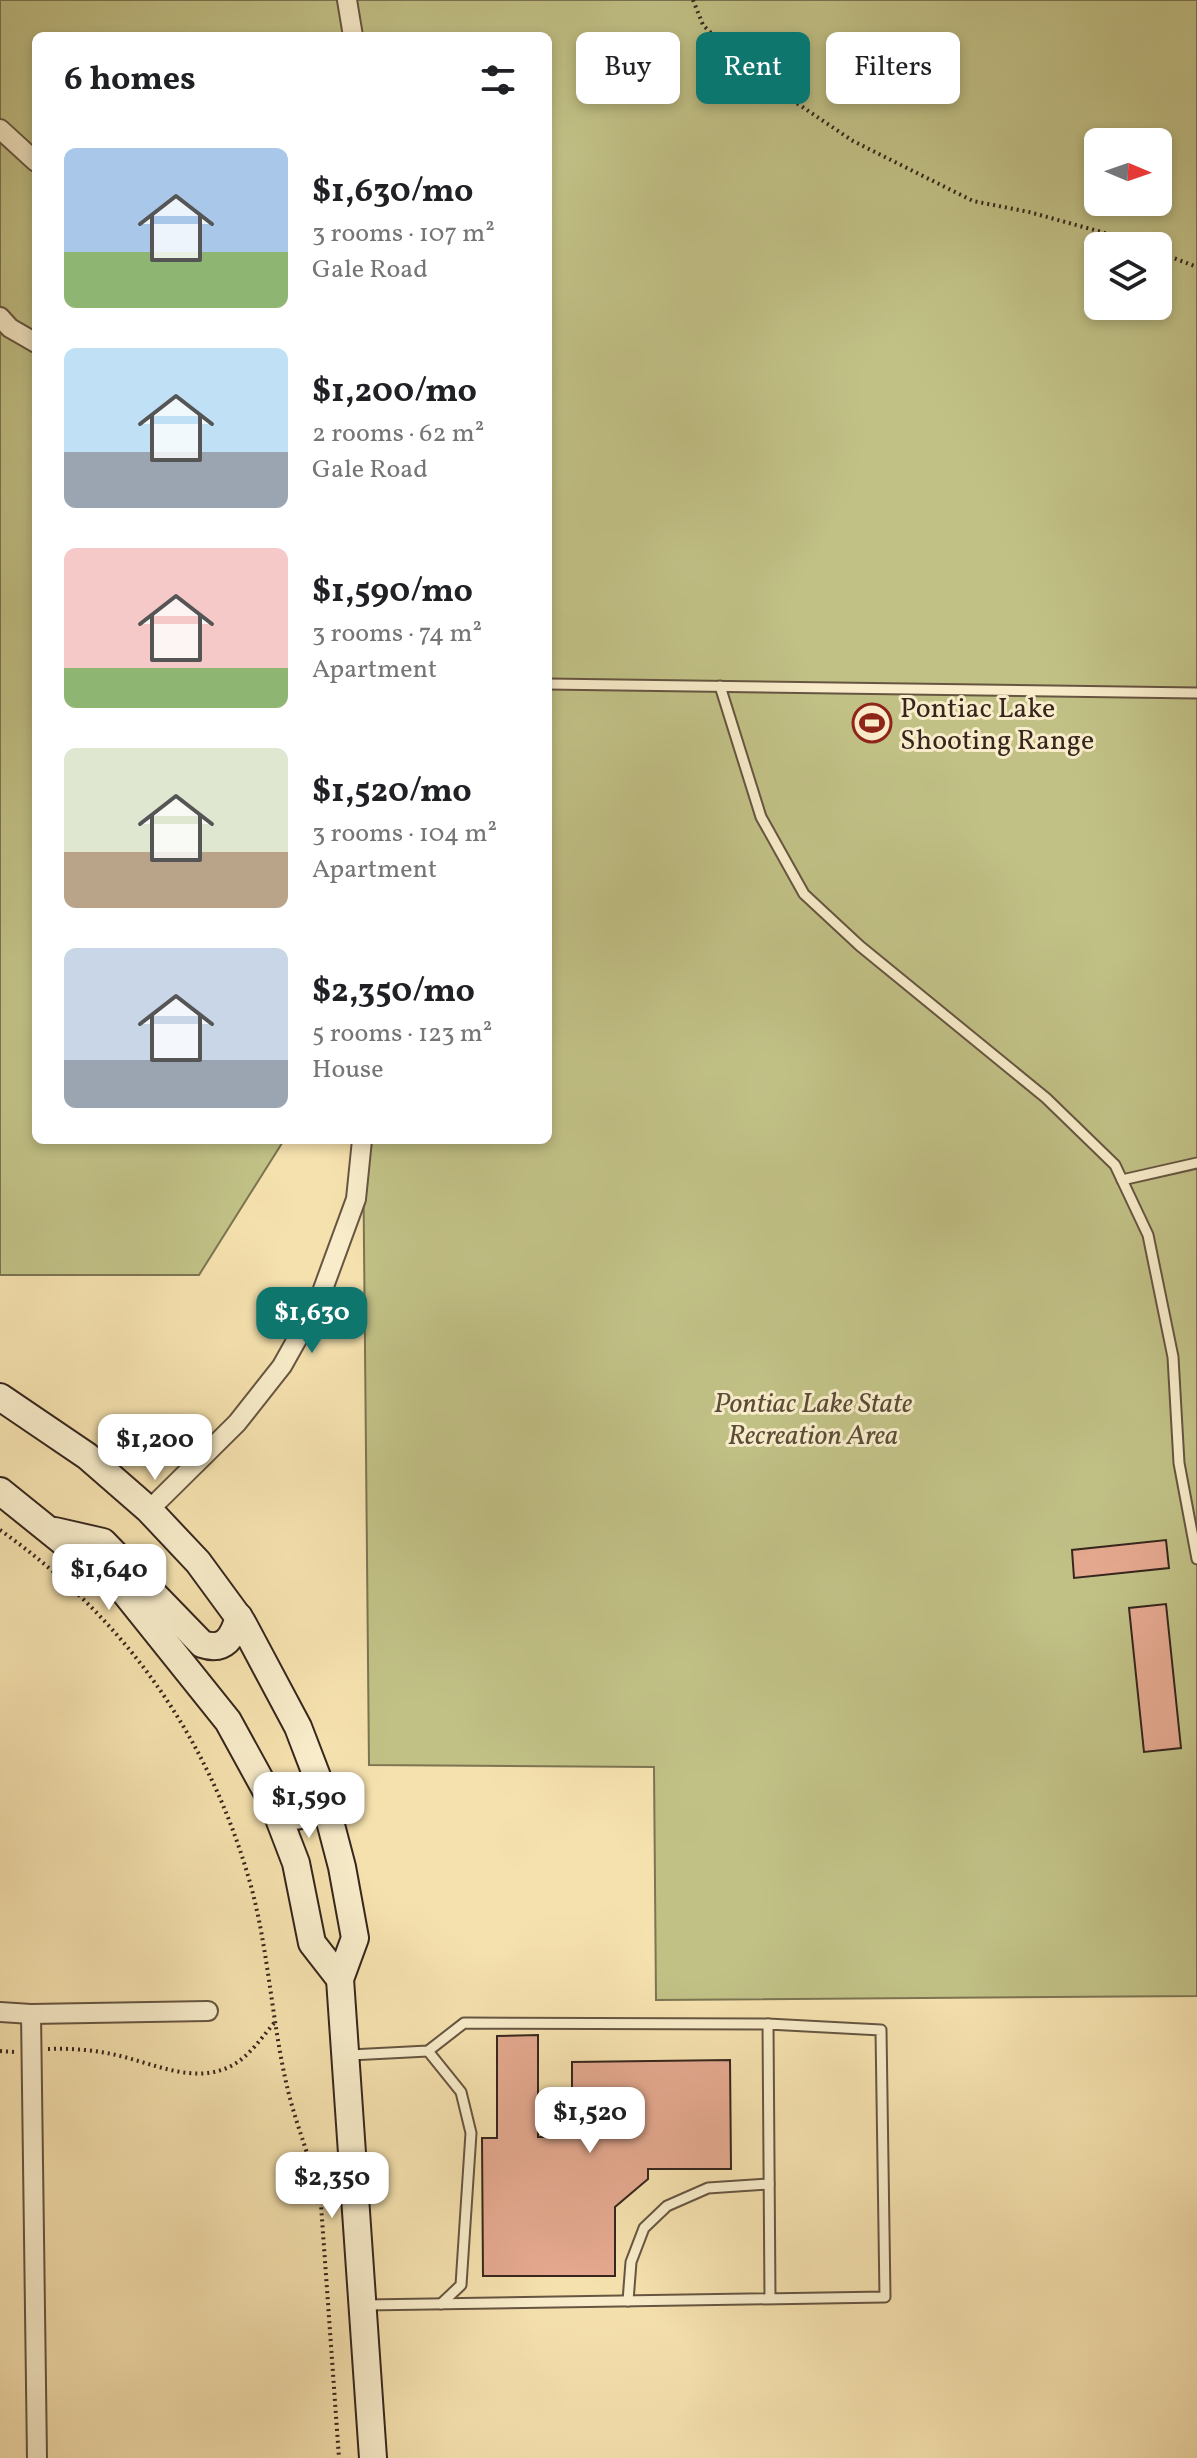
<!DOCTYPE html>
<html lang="en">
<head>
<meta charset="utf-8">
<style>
	body { margin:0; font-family:Vollkorn,serif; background:#f2f2f2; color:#202124; height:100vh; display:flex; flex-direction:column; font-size:30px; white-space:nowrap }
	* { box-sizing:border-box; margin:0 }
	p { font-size:26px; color:#757577 }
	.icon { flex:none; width:44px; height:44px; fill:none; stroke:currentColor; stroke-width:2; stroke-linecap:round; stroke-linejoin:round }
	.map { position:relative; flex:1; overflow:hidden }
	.drawer { position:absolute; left:32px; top:32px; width:520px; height:1112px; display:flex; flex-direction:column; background:#fff; border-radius:12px; box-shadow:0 4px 12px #0003 }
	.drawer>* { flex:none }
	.top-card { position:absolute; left:576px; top:32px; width:500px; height:72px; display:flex; gap:16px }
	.needle { width:52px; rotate:92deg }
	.tools { position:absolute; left:1084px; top:128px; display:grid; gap:16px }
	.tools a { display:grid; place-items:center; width:88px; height:88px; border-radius:12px; background:#fff; box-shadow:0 4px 12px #0003; font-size:40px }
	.price { position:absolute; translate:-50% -68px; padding:0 18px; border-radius:16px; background:#fff; color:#222; font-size:26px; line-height:52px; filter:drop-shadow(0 2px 4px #0008) }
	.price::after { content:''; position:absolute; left:50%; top:48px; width:24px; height:18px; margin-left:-12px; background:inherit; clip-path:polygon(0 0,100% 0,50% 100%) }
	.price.active { background:#0f766e; color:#fff }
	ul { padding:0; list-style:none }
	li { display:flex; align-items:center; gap:24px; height:200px; padding:0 32px }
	li span { display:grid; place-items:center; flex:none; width:224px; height:160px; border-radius:12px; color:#555 }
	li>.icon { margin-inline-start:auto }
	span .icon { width:96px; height:96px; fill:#fffc; stroke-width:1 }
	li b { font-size:34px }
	h2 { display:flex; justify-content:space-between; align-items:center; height:96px; padding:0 32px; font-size:34px }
	.pill { padding:0 28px; border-radius:12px; background:#fff; box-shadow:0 4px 12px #0003; font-size:28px; line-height:72px }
	.pill.active { background:#0f766e; color:#fff }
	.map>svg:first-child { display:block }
</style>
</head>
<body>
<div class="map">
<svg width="1197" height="2458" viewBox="0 0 1197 2458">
	<rect width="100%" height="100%" fill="#f5e1ae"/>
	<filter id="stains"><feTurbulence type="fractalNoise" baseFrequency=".0025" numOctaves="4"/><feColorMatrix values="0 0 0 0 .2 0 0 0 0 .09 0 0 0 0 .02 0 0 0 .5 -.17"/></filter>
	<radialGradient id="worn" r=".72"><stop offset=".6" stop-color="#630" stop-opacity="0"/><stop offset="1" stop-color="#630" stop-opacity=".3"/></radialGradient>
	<path fill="#c1c186" stroke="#7c7452" stroke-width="2" fill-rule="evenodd" d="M0,0H1197V1996L656,2000L654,1767L369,1765L363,1140H548V36H36V1140H284L199,1275H0ZM1098,142H1158V202H1098ZM1098,246H1158V306H1098Z"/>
	<g fill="#e5a990" stroke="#36261d" stroke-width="2">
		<polygon points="1166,1540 1169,1568 1074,1578 1072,1550"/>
		<polygon points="1166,1604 1181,1748 1144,1752 1129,1608"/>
		<polygon points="538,2035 538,2137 572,2137 572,2062 730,2060 731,2169 648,2169 648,2179 615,2207 615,2276 483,2276 482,2138 497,2138 497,2036"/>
	</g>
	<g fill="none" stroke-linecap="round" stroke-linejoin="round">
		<g stroke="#665541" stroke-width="13">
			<g id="lane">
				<polyline points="548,684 1197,693"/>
				<polyline points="720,686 761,817 804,894 860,946 1046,1098 1115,1165 1148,1235 1173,1357 1179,1463 1197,1559"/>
				<polyline points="1122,1180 1197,1163"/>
				<polyline points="428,2051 461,2092 471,2133 461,2285 441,2304"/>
				<polyline points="350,2055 428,2051 464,2023 768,2024"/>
				<polyline points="628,2301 631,2262 644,2228 667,2206 708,2188 769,2184"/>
				<polyline points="366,2305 885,2297 881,2030 768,2024 770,2299"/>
			</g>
		</g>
		<g stroke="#665541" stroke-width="22">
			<g id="street">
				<polyline points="347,0 353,36"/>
				<polyline points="0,129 36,162"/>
				<polyline points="0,317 10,328 36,343"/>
				<polyline points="149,1510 237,1423 282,1366 319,1300 356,1199 362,1140"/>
				<polyline points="0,2012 31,2014 208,2011"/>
				<polyline points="31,2014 37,2458"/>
			</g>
		</g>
		<g stroke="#36261d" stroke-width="30">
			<g id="secondary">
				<polyline points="0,1397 87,1456 149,1510 198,1562 242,1622 298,1727 321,1787 342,1867 355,1938 340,1979 373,2458"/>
				<polyline points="0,1491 123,1590 228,1721 273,1803 296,1863 312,1943 340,1979"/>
				<path d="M55,1531L103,1542L202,1644C225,1652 233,1637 239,1617"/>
				<path d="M278,1815C298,1818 308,1815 325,1803"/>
			</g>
		</g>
		<g stroke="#36261d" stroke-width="4" stroke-dasharray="2 4" stroke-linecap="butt">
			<polyline points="693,0 703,25 749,71 853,141 973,201 1029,212 1116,236 1143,246"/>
			<polyline points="1158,252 1197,267"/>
			<path d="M0,1530C123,1617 207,1734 249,1879C268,1945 271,2015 286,2082C295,2124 313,2163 321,2205L339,2458"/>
			<path d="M48,2049C71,2048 94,2050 116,2055C153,2063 194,2085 231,2066C249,2057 262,2037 275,2022"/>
			<polyline points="0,2051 15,2052"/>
		</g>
		<use href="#lane" stroke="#f8ecca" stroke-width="9"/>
		<use href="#street" stroke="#f8ecca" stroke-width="18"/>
		<use href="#secondary" stroke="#f8ecca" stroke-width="26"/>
	</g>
	<defs>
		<g id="stadium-ring" transform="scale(2)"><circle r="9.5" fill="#f8ecca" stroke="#8f2418" stroke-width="1.5"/><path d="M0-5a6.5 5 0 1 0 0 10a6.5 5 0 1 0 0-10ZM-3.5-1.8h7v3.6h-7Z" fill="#8f2418"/></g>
	</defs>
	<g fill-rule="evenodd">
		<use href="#stadium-ring" x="872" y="723"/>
	</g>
	<g text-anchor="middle" stroke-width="6" stroke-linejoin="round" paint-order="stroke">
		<g font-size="28" fill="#36261d" stroke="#f8ecca" text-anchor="start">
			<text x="900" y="717">Pontiac Lake<tspan x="900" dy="32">Shooting Range</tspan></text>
		</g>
		<g font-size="28" font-style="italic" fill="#594d37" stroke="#f8ecca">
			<text x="813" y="1412">Pontiac Lake State<tspan x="813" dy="32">Recreation Area</tspan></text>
		</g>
	</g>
	<rect width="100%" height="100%" filter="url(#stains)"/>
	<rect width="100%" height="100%" fill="url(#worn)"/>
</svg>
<div class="tools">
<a><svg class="needle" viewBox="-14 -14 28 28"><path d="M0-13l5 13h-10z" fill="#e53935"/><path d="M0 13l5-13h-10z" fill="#757577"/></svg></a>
<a><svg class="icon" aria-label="layers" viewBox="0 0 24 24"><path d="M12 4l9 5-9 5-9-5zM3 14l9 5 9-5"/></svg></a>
</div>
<b class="price active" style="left:312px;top:1355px">$1,630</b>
<b class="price" style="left:155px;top:1482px">$1,200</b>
<b class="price" style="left:109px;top:1612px">$1,640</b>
<b class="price" style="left:309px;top:1840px">$1,590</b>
<b class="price" style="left:590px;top:2155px">$1,520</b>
<b class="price" style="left:332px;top:2220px">$2,350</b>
<div class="top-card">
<a class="pill">Buy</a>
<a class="pill active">Rent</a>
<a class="pill">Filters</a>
</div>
<section class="drawer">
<h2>6 homes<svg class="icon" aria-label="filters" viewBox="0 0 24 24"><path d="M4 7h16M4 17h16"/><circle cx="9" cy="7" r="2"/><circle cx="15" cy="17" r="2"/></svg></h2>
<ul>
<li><span style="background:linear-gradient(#a9c7e8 65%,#8fb573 0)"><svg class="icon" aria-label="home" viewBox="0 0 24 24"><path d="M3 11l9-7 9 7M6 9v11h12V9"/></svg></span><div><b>$1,630/mo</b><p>3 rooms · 107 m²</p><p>Gale Road</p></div></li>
<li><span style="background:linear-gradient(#bfe0f5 65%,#9aa5b1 0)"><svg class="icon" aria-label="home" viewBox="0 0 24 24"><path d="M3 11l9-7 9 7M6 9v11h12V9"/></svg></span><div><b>$1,200/mo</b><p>2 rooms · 62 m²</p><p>Gale Road</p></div></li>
<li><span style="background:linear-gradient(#f6c9c9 75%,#8fb573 0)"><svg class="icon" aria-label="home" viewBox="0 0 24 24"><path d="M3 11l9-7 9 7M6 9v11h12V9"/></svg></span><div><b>$1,590/mo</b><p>3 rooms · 74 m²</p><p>Apartment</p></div></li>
<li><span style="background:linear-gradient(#dfe7d0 65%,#b9a48a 0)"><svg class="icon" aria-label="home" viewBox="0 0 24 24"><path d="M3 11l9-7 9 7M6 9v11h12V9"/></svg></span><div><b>$1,520/mo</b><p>3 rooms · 104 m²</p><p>Apartment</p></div></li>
<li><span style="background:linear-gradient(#c9d6e8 70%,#9aa5b1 0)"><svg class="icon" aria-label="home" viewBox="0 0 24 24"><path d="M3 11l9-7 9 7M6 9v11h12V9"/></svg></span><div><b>$2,350/mo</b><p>5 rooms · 123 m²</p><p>House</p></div></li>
</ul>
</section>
</div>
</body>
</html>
